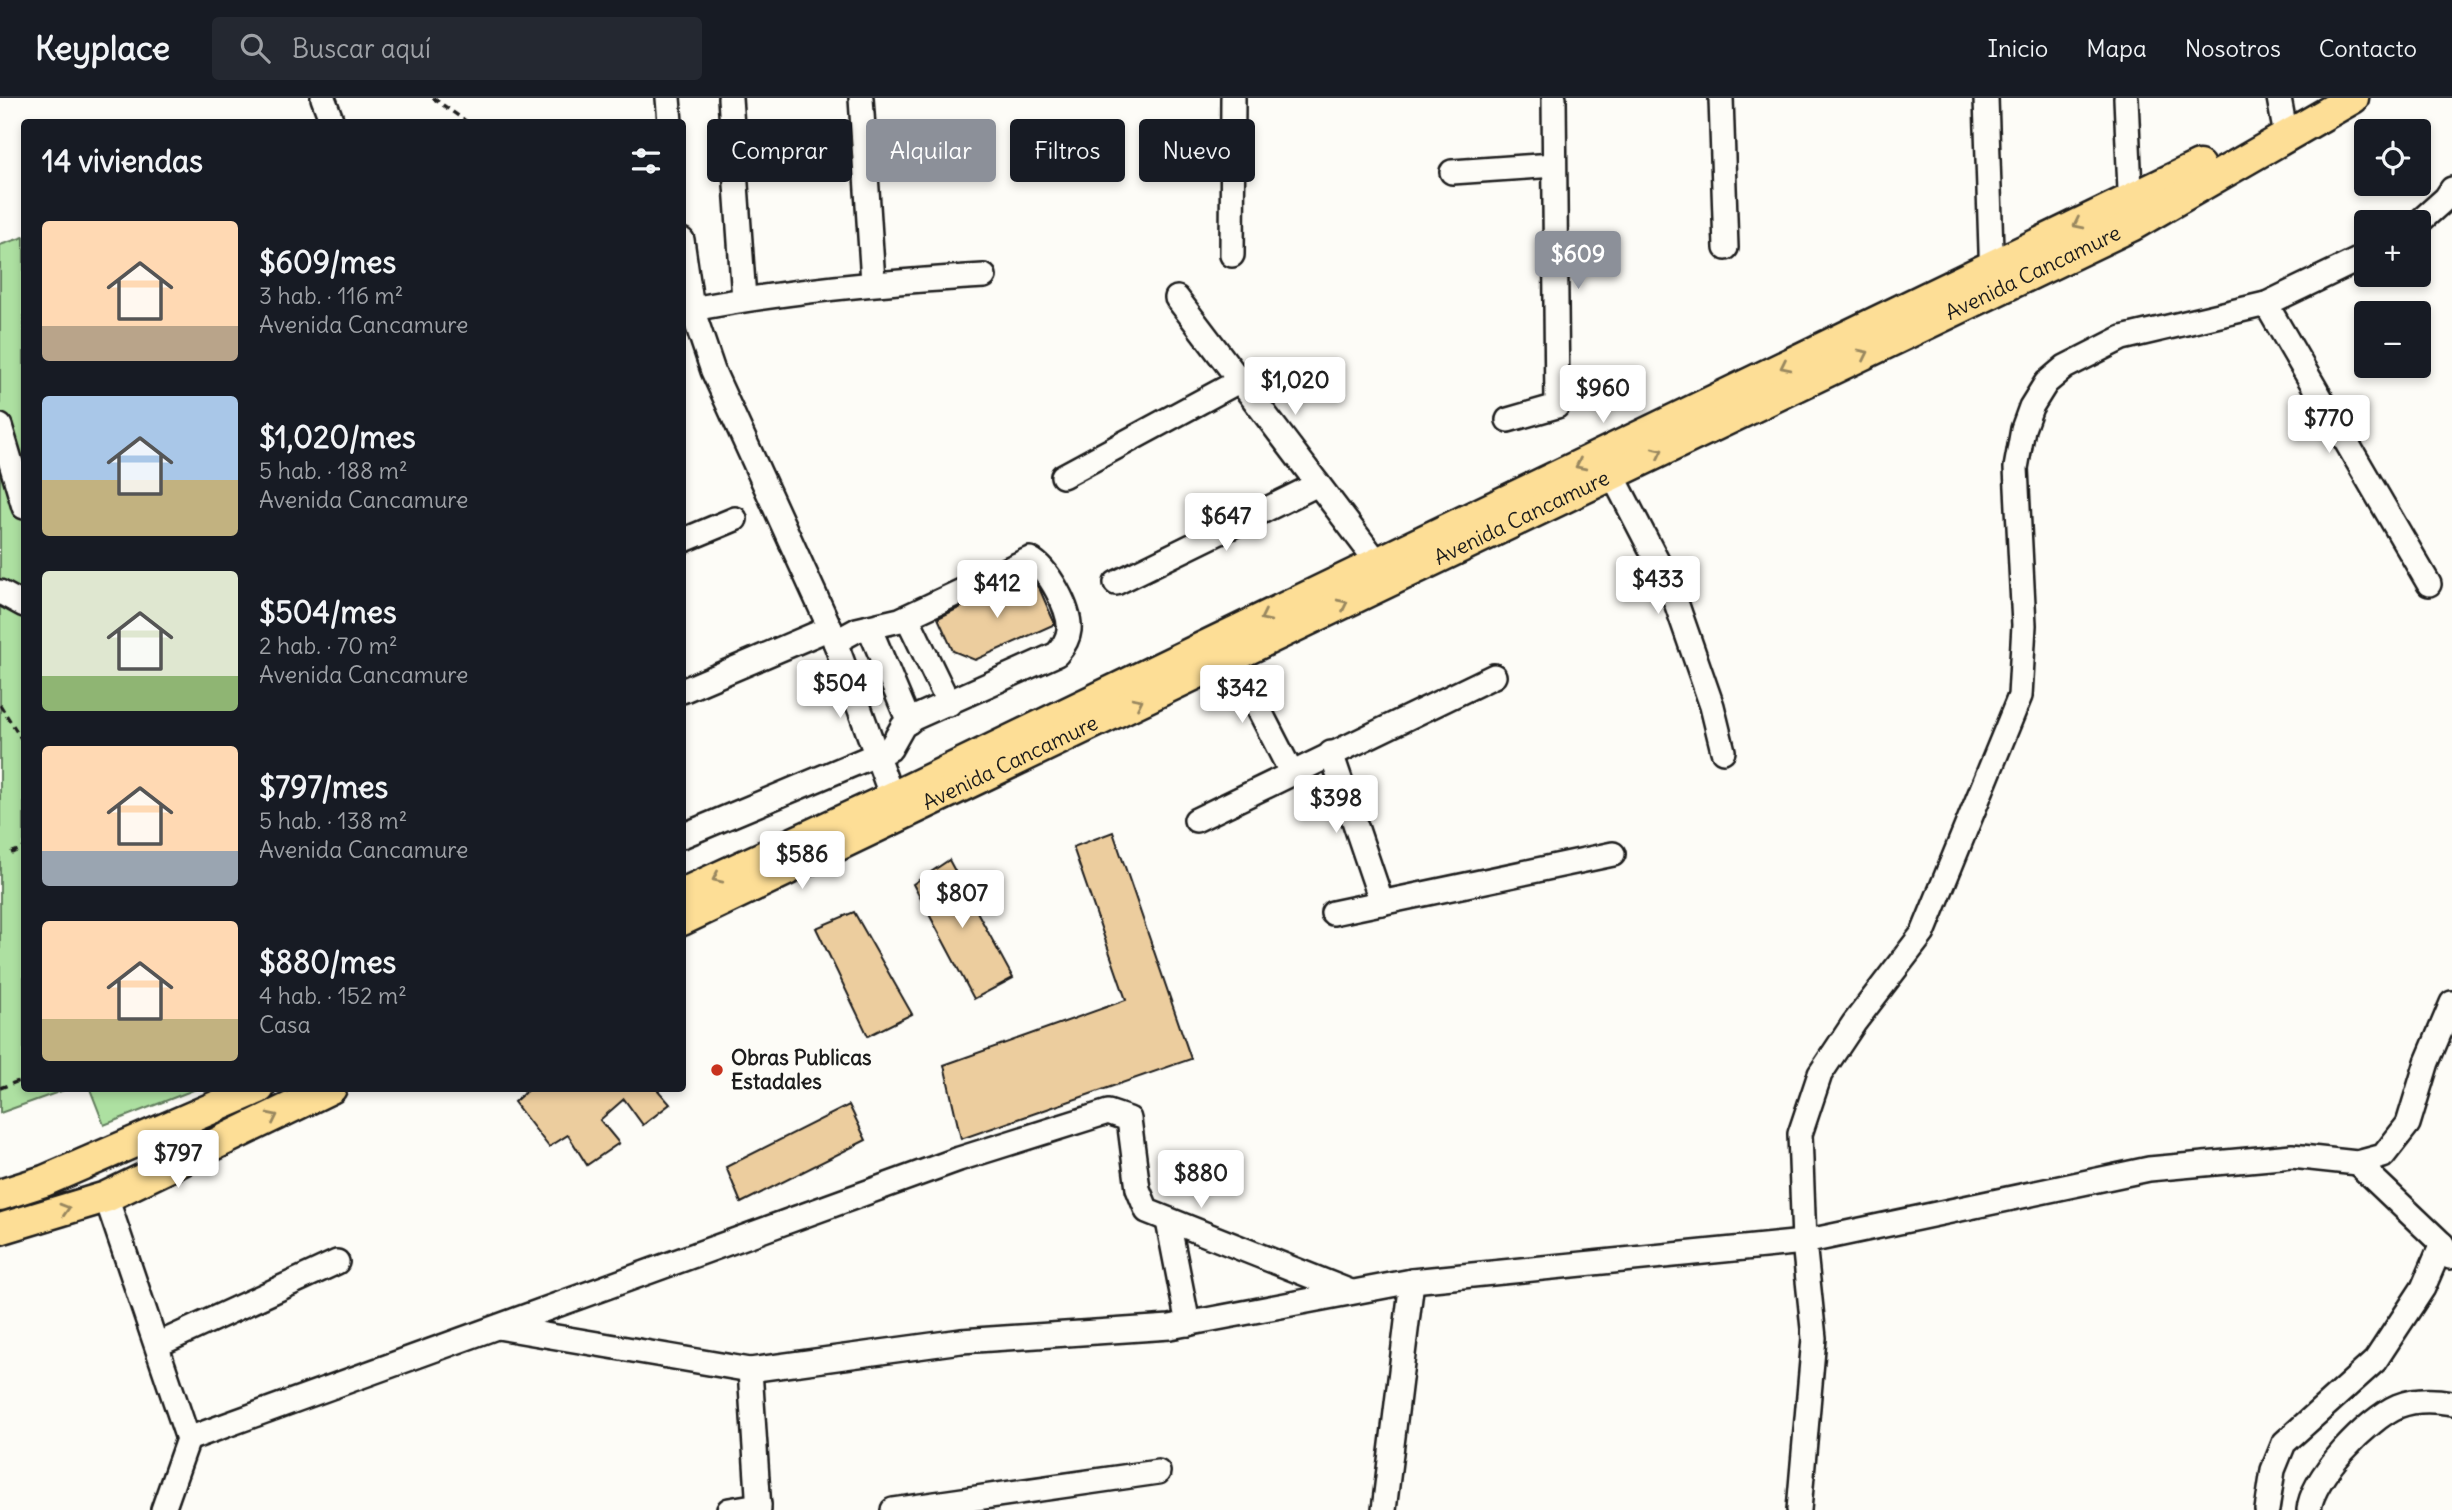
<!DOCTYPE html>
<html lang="es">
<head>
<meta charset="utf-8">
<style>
	body { margin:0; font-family:Delius,sans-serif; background:#242831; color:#f1f3f6; height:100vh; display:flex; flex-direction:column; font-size:26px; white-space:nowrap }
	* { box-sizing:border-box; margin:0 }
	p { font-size:23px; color:#9ea1a6 }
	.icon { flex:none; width:38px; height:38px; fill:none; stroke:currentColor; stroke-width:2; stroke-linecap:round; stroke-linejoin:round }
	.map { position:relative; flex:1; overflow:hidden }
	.drawer { position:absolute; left:21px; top:21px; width:665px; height:973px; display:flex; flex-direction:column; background:#171b24; border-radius:7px; box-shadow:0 4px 10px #0003 }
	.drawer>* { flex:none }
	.top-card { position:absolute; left:707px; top:21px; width:665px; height:63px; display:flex; gap:14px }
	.tools { position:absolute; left:2354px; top:21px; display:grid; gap:14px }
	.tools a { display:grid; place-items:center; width:77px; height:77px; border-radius:7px; background:#171b24; box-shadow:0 4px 10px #0003; font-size:35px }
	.price { position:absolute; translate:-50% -60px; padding:0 16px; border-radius:7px; background:#fff; color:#222; font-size:23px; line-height:46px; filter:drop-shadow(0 2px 4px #0008) }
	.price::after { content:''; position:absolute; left:50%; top:42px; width:21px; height:16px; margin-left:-10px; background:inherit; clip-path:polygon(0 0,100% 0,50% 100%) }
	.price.selected { background:#8c9099; color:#fff }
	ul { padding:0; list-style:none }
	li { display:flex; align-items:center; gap:21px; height:175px; padding:0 21px }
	li span { display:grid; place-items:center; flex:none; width:196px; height:140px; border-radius:7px; color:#555 }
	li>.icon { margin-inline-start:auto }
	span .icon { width:84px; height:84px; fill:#fffc; stroke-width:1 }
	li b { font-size:30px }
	h2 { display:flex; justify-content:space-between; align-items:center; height:84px; padding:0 21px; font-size:30px }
	.pill { padding:0 24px; border-radius:7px; background:#171b24; box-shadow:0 4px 10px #0003; font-size:24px; line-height:63px }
	.pill.selected { background:#8c9099; color:#fff }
	header { display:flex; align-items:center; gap:42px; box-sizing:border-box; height:98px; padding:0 35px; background:#171b24; border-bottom:2px solid #363941 }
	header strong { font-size:33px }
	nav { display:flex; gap:38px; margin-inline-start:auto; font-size:24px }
	.search { width:490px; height:63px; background:#242831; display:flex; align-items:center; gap:18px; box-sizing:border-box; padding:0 24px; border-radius:7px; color:#9ea1a6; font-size:26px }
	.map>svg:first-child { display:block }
</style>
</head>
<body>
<header>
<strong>Keyplace</strong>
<div class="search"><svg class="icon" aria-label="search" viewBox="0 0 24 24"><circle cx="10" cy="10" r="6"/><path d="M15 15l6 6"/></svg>Buscar aquí</div>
<nav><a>Inicio</a><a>Mapa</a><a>Nosotros</a><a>Contacto</a></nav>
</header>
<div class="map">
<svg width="2452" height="1412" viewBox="0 0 2452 1412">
	<rect width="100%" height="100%" fill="#fdfcf7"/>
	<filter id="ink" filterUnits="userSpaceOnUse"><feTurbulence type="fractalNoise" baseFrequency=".0143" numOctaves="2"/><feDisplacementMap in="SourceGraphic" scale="14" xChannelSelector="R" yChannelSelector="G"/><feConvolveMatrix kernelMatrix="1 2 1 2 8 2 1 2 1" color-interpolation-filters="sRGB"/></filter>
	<g filter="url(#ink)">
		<g fill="#ade0a1" stroke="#647e5e" stroke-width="2">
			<polygon points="24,139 24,990 67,991 0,1015 0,147"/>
			<polygon points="90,991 196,991 104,1027"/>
		</g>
		<g fill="#eccd9e" stroke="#1c1c1c" stroke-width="2">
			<polygon points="1028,477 1040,492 1055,526 975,562 953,553 938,520"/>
			<polygon points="1113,734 1191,961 961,1041 944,967 1126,902 1073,749"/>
			<polygon points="949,762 1013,880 974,901 913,786"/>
			<polygon points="854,814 912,916 868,938 816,830"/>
			<polygon points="530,990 656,990 670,1006 643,1027 624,1001 600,1022 619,1045 587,1067 568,1037 549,1049 514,1004"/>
			<polygon points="849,1007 866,1042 741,1105 726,1069"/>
		</g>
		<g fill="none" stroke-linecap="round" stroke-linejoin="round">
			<g stroke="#1c1c1c" stroke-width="28">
				<g id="minor">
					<polyline points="323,0 332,24"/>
					<polyline points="668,0 670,24"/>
					<polyline points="730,0 744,201"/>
					<polyline points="861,0 873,184"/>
					<polyline points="1721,0 1726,150"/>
					<polyline points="1986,0 1992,182"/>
					<polyline points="2126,0 2131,116"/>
					<polyline points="2279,0 2284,27"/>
					<polyline points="1452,74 1554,67"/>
					<polyline points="2418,125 2446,100 2452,91"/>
					<polyline points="682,142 692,211 713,273 830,530 897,713"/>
					<polyline points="1232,157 1233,0"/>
					<polyline points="1177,200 1378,465"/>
					<polyline points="2266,206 2429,486"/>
					<path d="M682,213C782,193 883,184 984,178"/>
					<polyline points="1508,322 1557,308 1554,0"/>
					<polyline points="0,328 24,409"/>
					<polyline points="1612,376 1671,490 1712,608 1723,653"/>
					<polyline points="1063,378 1239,283"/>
					<polyline points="682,443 735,421"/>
					<polyline points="1116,485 1318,386"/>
					<polyline points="0,494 24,507"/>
					<polyline points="907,519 949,606"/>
					<polyline points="869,529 909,624"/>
					<polyline points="1232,559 1291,674"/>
					<polyline points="682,593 830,530"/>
					<polyline points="1331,655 1382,805"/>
					<polyline points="1196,722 1494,578"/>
					<path d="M682,738L890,651L903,628L914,620L1057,556C1063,549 1068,542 1069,532C1071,512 1048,470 1030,461L900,522L857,532L835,544"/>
					<polyline points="1333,815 1613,756"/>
					<polyline points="2357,1065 2442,1146 2450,1159"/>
					<polyline points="106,1099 188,1341 163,1412"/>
					<polyline points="1168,1123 1188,1226"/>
					<polyline points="498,1229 750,1272 961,1243 1170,1229 1412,1183 1804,1144 2149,1071 2292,1058 2357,1065 2383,1058 2408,1026 2427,964 2452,905"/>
					<polyline points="157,1247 337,1164"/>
					<polyline points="750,1272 759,1412"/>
					<polyline points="188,1341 959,1061 1108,1014 1129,1021 1138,1091 1147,1113 1351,1194"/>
					<polyline points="729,1412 759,1407"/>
					<polyline points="893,1412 1158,1374"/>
					<polyline points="1384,1412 1412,1183"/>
					<polyline points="1799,1412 1814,1240 1804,1144 1800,1036 1820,976 1854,925 1923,835 2020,598 2024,527 2016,370 2023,331 2031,309 2046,285 2065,269 2122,240 2266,206 2366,158"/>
					<polyline points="2267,1412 2273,1372 2284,1345 2375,1263 2423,1190 2442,1146"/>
					<path d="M2309,1412C2312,1379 2368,1321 2398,1308C2415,1301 2435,1302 2452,1305"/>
				</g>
			</g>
			<g stroke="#1c1c1c" stroke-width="35">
				<g id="major">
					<polyline points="682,796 891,700 2199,68"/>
					<path id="s1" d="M682,822L2131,128L2353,0"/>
					<polyline points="0,1097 44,1083 259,990"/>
					<polyline points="0,1131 106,1099 331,990"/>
				</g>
			</g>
			<g stroke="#1c1c1c" stroke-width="3.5" stroke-dasharray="7 5" stroke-linecap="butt">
				<polyline points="433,0 467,24"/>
				<polyline points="0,607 24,645"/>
				<polyline points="11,755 24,750"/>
				<polyline points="0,990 24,981"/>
			</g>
			<use href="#minor" stroke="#fdfcf7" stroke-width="23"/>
			<use href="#major" stroke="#fdde96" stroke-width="30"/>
		</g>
		<defs><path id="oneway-chevron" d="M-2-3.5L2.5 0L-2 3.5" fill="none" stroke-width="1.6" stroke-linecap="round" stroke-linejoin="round" transform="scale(1.75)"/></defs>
		<g stroke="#98875f">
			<use href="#oneway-chevron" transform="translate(2078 126) rotate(154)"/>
			<use href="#oneway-chevron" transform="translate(1864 256) rotate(-26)"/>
			<use href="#oneway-chevron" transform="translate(1785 268) rotate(154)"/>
			<use href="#oneway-chevron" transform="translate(1658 354) rotate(-26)"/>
			<use href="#oneway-chevron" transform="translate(1580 367) rotate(154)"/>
			<use href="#oneway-chevron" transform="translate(1343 506) rotate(-26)"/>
			<use href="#oneway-chevron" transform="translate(1265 519) rotate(154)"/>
			<use href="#oneway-chevron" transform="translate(1138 604) rotate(-26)"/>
			<use href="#oneway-chevron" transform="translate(717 780) rotate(155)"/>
			<use href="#oneway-chevron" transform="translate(273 1019) rotate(-26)"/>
			<use href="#oneway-chevron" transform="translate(65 1111) rotate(-17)"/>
		</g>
	</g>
	<circle fill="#c8321e" stroke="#fdfcf7" stroke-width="2.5" cx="717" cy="972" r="7"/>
	<g text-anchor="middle" stroke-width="5" stroke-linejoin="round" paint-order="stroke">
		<g font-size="21" fill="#1c1c1c" stroke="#fdfcf7">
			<text dy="7" stroke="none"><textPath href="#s1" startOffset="1498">Avenida Cancamure</textPath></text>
			<text dy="7" stroke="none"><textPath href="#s1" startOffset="931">Avenida Cancamure</textPath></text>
			<text dy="7" stroke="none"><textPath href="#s1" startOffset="364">Avenida Cancamure</textPath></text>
		</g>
		<g font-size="21" font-weight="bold" fill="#1c1c1c" stroke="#fdfcf7" text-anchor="start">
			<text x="731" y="967">Obras Publicas<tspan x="731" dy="24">Estadales</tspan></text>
		</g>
	</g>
</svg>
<div class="tools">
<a><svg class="icon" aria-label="locate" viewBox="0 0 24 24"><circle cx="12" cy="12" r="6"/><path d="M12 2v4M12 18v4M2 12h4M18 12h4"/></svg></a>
<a>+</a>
<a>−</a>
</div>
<b class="price selected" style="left:1578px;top:193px">$609</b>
<b class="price" style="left:1295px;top:319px">$1,020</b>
<b class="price" style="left:1603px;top:327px">$960</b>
<b class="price" style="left:2329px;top:357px">$770</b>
<b class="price" style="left:1226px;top:455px">$647</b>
<b class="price" style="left:1658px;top:518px">$433</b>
<b class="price" style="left:997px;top:522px">$412</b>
<b class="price" style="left:840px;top:622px">$504</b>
<b class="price" style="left:1242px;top:627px">$342</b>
<b class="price" style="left:1336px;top:737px">$398</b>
<b class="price" style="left:802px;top:793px">$586</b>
<b class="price" style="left:962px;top:832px">$807</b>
<b class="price" style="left:178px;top:1092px">$797</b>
<b class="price" style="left:1201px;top:1112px">$880</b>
<div class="top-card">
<a class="pill">Comprar</a>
<a class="pill selected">Alquilar</a>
<a class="pill">Filtros</a>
<a class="pill">Nuevo</a>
</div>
<section class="drawer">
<h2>14 viviendas<svg class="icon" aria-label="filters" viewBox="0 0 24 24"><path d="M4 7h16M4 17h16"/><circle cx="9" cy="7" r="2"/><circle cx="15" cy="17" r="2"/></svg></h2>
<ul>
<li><span style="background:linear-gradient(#ffd9b3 75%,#b9a48a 0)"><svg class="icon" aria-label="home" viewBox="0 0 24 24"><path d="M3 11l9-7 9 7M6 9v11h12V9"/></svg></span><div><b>$609/mes</b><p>3 hab. · 116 m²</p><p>Avenida Cancamure</p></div></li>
<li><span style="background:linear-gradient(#a9c7e8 60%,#c2b280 0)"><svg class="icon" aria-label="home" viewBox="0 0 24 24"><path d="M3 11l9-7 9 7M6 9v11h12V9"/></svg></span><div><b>$1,020/mes</b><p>5 hab. · 188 m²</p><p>Avenida Cancamure</p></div></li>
<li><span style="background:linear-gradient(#dfe7d0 75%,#8fb573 0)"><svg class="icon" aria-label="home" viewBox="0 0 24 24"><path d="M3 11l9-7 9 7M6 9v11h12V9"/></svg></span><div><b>$504/mes</b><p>2 hab. · 70 m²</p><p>Avenida Cancamure</p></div></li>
<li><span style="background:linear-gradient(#ffd9b3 75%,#9aa5b1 0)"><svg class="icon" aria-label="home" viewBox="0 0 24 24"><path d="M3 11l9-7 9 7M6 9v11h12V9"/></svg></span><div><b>$797/mes</b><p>5 hab. · 138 m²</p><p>Avenida Cancamure</p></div></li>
<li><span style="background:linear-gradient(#ffd9b3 70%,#c2b280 0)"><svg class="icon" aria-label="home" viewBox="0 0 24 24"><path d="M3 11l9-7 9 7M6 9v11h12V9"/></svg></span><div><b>$880/mes</b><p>4 hab. · 152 m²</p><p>Casa</p></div></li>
</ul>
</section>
</div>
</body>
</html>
